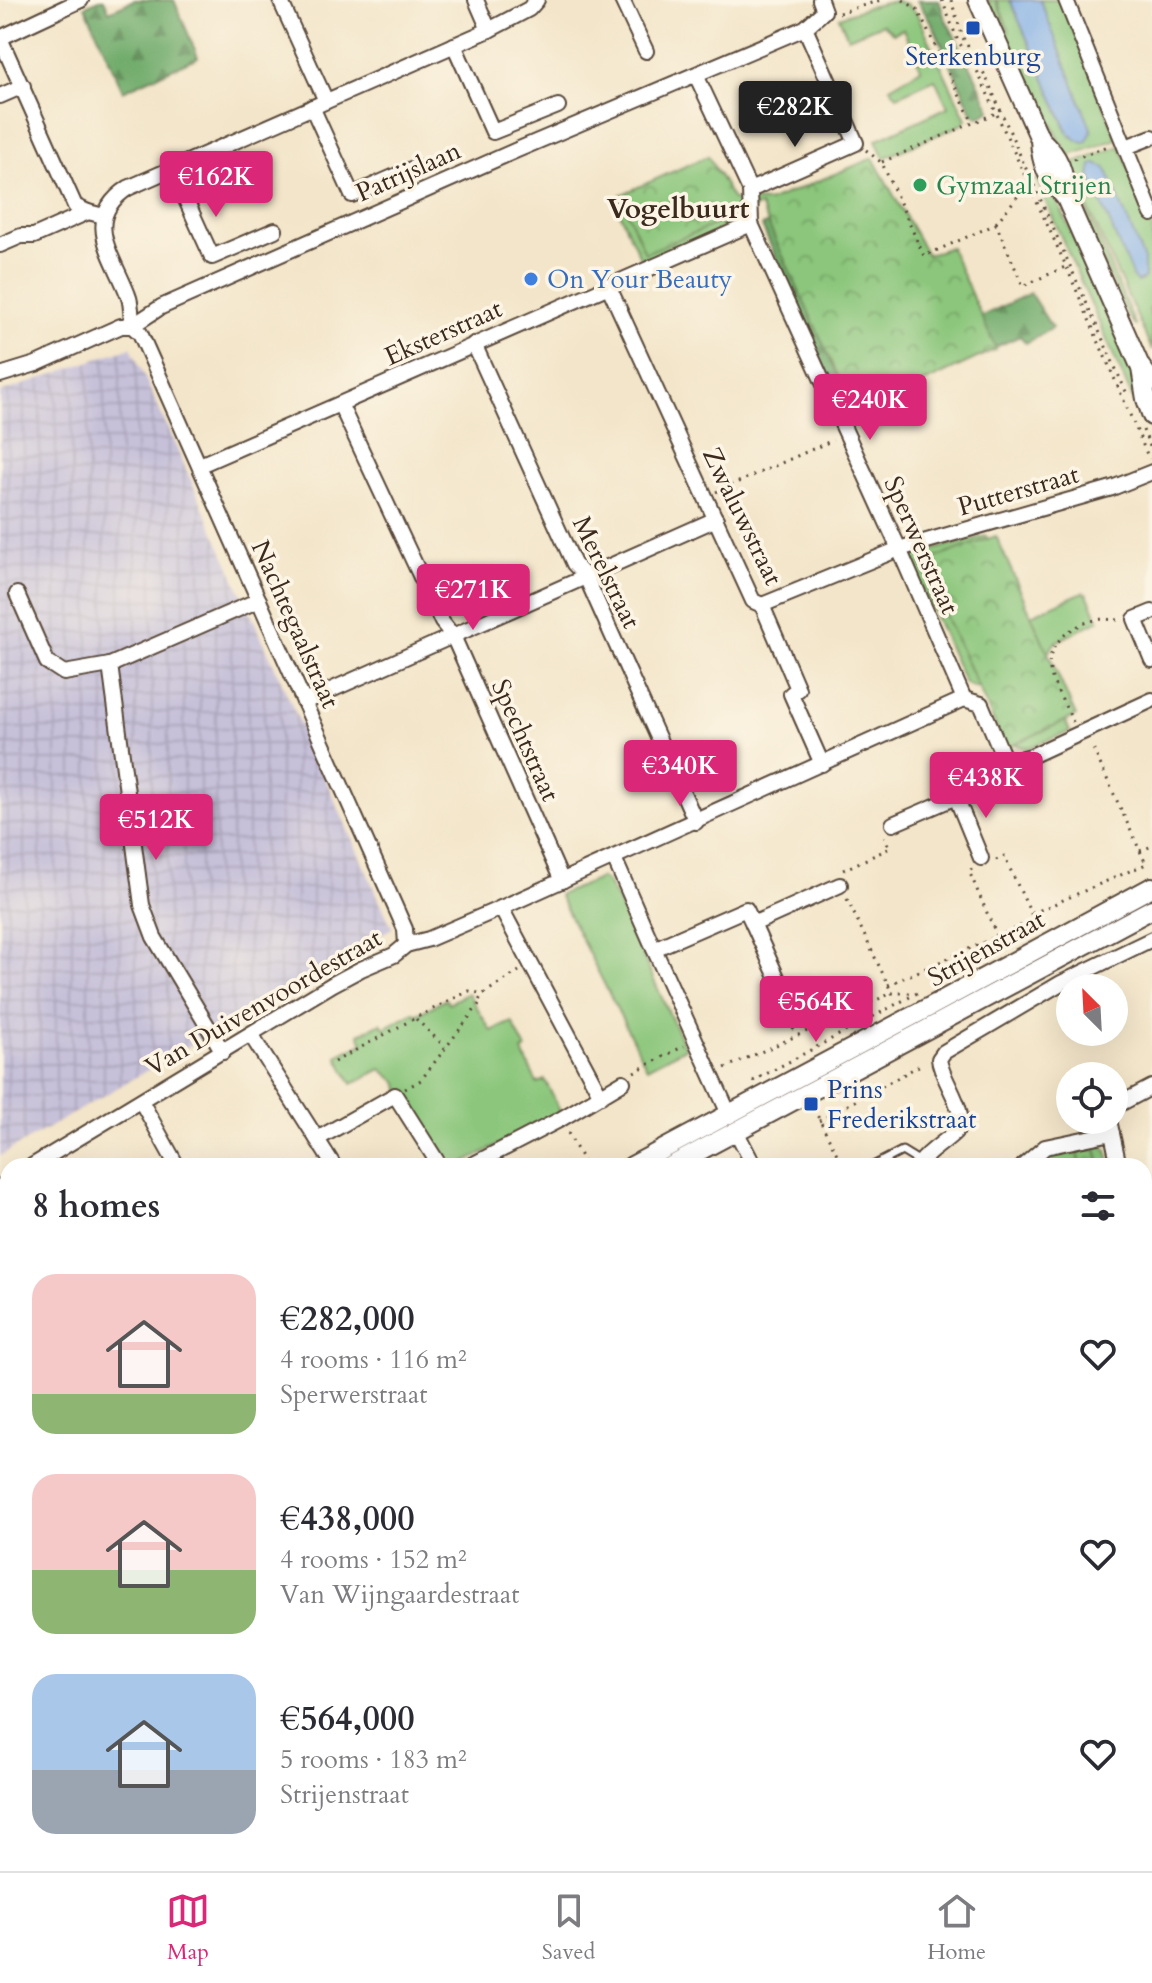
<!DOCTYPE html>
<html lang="en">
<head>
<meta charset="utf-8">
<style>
	body { margin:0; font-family:Cardo,serif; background:#f2f2f3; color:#2b2b33; height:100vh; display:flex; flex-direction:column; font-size:30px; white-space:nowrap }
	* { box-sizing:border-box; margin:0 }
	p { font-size:26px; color:#7c7c81 }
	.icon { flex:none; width:44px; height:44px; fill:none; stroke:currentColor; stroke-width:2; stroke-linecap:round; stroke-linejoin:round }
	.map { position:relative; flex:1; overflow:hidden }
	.sheet { position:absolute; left:0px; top:1158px; width:1152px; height:714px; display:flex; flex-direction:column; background:#fff; border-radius:24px 24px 0 0; box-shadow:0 8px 32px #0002 }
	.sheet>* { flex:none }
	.needle { width:52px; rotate:336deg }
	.buttons { position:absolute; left:1056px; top:974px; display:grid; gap:16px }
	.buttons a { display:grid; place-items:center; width:72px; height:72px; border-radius:50%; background:#fff; box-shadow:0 8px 32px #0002; font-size:40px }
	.price { position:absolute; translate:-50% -68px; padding:0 18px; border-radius:8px; background:#db2777; color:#fff; font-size:26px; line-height:52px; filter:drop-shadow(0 2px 4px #0008) }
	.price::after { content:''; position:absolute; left:50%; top:48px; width:24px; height:18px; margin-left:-12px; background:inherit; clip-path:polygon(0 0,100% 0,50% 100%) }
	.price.current { background:#222; color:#fff }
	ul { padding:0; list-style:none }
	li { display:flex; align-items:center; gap:24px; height:200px; padding:0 32px }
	li span { display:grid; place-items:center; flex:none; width:224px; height:160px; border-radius:24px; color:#555 }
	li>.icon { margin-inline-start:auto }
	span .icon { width:96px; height:96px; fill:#fffc; stroke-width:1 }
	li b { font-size:34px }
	h2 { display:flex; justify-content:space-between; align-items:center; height:96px; padding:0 32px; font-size:34px }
	.dock { display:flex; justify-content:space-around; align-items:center; height:112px; border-top:2px solid #e1e1e2; background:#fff; font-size:22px; color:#7c7c81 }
	.dock a { display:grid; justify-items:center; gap:4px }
	.dock .current { color:#db2777 }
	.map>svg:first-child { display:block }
</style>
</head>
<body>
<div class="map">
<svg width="1152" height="1871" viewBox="0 0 1152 1871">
	<defs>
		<pattern id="industrial-grid" width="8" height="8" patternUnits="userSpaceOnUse" patternTransform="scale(2)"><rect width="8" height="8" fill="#c6c0d9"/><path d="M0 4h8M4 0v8" fill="none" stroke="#aba5ba"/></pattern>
		<pattern id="forest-firs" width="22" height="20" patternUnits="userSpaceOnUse" patternTransform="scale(2)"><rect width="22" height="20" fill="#70ab6b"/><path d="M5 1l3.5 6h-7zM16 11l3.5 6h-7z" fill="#5d8b57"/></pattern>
		<pattern id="park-crowns" width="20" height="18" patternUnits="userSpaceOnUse" patternTransform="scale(2)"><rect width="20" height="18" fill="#8bc67b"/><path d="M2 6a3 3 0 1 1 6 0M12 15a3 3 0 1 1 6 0" fill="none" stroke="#73a164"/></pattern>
	</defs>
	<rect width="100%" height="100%" fill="#fcf5e5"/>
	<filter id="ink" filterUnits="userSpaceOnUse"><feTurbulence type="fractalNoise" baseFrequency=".0125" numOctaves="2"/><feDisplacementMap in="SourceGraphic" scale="16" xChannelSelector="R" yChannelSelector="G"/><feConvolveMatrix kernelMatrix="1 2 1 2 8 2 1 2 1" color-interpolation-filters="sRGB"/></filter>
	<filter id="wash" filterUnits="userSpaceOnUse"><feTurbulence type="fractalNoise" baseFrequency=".006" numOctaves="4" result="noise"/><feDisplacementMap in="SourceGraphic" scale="32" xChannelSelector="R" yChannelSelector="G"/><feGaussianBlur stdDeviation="1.8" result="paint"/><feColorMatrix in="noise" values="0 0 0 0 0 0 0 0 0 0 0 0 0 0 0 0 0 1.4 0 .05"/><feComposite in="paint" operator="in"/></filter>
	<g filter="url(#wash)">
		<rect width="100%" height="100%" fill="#f3e5c9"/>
		<polygon fill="#e4d3f1" points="1152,1731 1152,1871 916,1871 912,1864 1144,1864 1144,1735"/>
		<g fill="url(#industrial-grid)">
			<polygon points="131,347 392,928 0,1156 0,393"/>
			<polygon points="0,1240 8,1252 8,1520 0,1522"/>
			<polygon points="0,1803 8,1836 8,1864 15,1864 17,1871 0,1871"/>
		</g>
		<g fill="#8bc67b" stroke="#63784c" stroke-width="2">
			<polygon points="988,0 995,0 1010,33 997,0 1010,0 1068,132 1070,136 1086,139 1092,131 1040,0 1062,0 1117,139 1069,156 1042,105 1136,327 1128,316 1111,280"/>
			<polygon points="895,1 906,4 917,14 966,119 963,124 884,158 876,140 948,107 935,79 897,96 890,87 921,69 903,29 893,33 882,24 848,38 839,17 868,7"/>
			<polygon points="1120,146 1152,226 1152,307 1149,310 1152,320 1152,350 1083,197 1072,164"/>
			<polygon points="710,160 735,221 693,244 643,264 615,203"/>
			<polygon points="1044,176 1057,200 1134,374 1148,417 1142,420 1036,180"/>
			<polygon points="986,536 1009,583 1031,615 1083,592 1087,594 1099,620 1056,642 1047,654 1059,705 1070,732 1027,748 1017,745 985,691 965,684 912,564 911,557 914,555"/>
			<polygon points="601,878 606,881 617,900 685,1048 647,1068 559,895"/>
			<polygon points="468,993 491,1031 512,1022 526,1049 522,1051 537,1083 545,1080 561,1113 465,1162 457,1166 447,1166 406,1103 397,1082 381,1069 352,1084 337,1056 363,1043 359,1034 381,1023 384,1028 414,1012 416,1015 446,999 449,1003"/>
			<polygon points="1098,1142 1107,1151 1111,1166 1100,1166 1096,1149 1078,1153 1081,1166 1033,1166 1054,1151"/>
		</g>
		<g fill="url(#forest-firs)" stroke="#566a44" stroke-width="2">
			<polygon points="100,0 104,0 109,11 134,0 174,0 198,57 123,91 85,6"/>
			<polygon points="917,0 939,0 944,16 973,71 991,110 979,117 973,114 934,27"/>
			<polygon points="783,217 846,380 833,386 762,226"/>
			<polygon points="1030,293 1052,328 1026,343 1020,336 971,358 974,320"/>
		</g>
		<g fill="url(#park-crowns)" stroke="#63784c" stroke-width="2">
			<polygon points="708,156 733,200 768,202 873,158 927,255 950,247 996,349 856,415 760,206 645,253 620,195"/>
			<polygon points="996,536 1076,716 1006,748 921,563"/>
			<polygon points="1096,1149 1100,1166 1081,1166 1078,1152"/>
		</g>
		<g fill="#7dace7" stroke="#5c6b82" stroke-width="2">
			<polygon points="1010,0 1040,0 1092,131 1087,141 1083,143 1082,141 1078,141 1068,132"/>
			<polygon points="1096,164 1106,168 1144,260 1144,279 1137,282 1133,278 1090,176 1092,165"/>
		</g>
	</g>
	<g filter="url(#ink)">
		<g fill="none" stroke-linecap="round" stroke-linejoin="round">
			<g stroke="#cec0a7" stroke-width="10" stroke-dasharray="10 5" stroke-linecap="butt">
				<polyline points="1144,1785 1152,1781"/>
				<polyline points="1052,1864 1056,1871"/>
				<polyline points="967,1871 981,1864"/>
			</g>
			<g stroke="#574638" stroke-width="11">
				<g id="service">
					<polyline points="873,1166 902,1151 920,1162"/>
					<polyline points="624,1871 638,1864"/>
				</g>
			</g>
			<g stroke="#574638" stroke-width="18">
				<g id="minor">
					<polyline points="81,0 0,38 75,206 88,212 104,216"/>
					<polyline points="280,0 326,101"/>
					<polyline points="476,0 489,30"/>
					<polyline points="622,0 646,51"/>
					<polyline points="1066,0 1152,214"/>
					<polyline points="454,45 493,132 558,106"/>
					<polyline points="696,75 750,190 856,143 805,28"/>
					<polyline points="0,96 23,86"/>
					<polyline points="312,107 352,195 416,167"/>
					<polyline points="1126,147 1152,137"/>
					<polyline points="172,169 212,257 275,230"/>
					<polyline points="750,190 751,224 899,549 964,699"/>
					<polyline points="0,245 21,236 34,236 88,212"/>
					<polyline points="608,285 753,601 762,605 798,689 791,694 822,764"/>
					<polyline points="132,326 140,333 405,929 406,945"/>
					<path d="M132,326C131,316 132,304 128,295C113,255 81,219 128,188L489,30L529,9L537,0"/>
					<polyline points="474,344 574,564 586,577 696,822"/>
					<polyline points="0,375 36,364 121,326 132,326 161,307 517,150 805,28 824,11 820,0"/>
					<polyline points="340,404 442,622 453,636 562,881"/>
					<polyline points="200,465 751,224"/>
					<polyline points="17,594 47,662 64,673 110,665 259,600"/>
					<polyline points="762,605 899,549 1112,488 1152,472"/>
					<polyline points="1152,612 1135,619 1152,660"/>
					<polyline points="110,665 142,905 154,937 223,1052"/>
					<polyline points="964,699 981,704 1006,763"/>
					<polyline points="304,702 716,519"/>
					<polyline points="956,797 981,858"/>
					<polyline points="893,824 956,797 1005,771 1006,763 1031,756 1152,700"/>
					<polyline points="614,858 654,949 746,909 753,924 840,885"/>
					<polyline points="501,908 601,1096"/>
					<polyline points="753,924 780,984"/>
					<polyline points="654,949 729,1114"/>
					<polyline points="251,1035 334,1166"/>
					<polyline points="141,1101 177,1166"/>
					<polyline points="1114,1107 1152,1087"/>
					<polyline points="1109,1120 1119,1166"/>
					<polyline points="736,1131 754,1166"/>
					<polyline points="317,1139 395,1095 440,1166"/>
					<polyline points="32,1166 333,984 361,969 394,955 406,945 429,939 501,908 964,699"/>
					<polyline points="470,1166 561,1119 623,1082"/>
					<path d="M922,1166L921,1162C930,1150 944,1143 955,1132C972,1114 941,1081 939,1059L944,1052L1061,983L1152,939"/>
					<polyline points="1023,1166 1045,1147 1112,1133"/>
					<polyline points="0,1189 8,1182"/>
					<polyline points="1144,1198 1152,1197"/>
					<polyline points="1144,1269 1151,1268"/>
					<polyline points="1144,1435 1152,1433"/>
					<polyline points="0,1605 8,1603"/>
					<polyline points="1144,1720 1151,1696"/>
					<polyline points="1144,1844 1152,1840"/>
					<polyline points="102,1864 104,1871"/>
					<polyline points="343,1864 344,1871"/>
					<polyline points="610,1864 612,1871"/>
					<polyline points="268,1871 282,1868 281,1864"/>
					<polyline points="744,1871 758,1864"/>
					<polyline points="1088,1871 1102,1864"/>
				</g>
			</g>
			<g stroke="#574638" stroke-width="22">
				<g id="tertiary">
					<path d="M978,0L1040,139C1041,166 1048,178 1066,198L1140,366L1152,382"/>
					<path d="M1040,139C1060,157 1064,171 1066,198"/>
					<polyline points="1141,368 1146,399 1152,416"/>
					<path d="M632,1166C806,1073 979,981 1152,887"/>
					<polyline points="671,1166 1152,909"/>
					<polyline points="0,1210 8,1218"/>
					<polyline points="0,1227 8,1235"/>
					<polyline points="302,1864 304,1871"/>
					<polyline points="318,1864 320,1871"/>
				</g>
			</g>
			<g stroke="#574638" stroke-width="3" stroke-dasharray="2 6" stroke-linecap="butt">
				<polyline points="903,0 917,9 973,123"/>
				<polyline points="942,0 958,41 974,64 1066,266 1149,459"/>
				<polyline points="951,0 963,38 986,77 1027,171"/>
				<polyline points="839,13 881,0"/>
				<polyline points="866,150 882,163 924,256 996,224 1023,286 1065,267"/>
				<polyline points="1074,159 1108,146"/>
				<polyline points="882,162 996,113"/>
				<polyline points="1034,185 1127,394"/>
				<polyline points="996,223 1026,186"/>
				<polyline points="1143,430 1152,451"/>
				<polyline points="716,492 833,440"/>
				<path d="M1073,722C1066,706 1054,688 1050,671C1045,644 1072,625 1095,620C1103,618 1112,620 1120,620"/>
				<polyline points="1140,851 1152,846"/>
				<polyline points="996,860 1004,856 1031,914"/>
				<polyline points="972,869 969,871 997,936"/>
				<polyline points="843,870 890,848 884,837"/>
				<polyline points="847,899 892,993 912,993"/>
				<polyline points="888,985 1034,920 1031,914 1146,864 1091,744"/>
				<polyline points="780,999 796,1035"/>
				<polyline points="416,1019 445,1047"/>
				<polyline points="334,1062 415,1018 469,991 483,994"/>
				<polyline points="725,1068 892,993"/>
				<polyline points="634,1072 684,1046"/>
				<polyline points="753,1081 919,992"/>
				<polyline points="405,1089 421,1080 480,1003 478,1002 483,994 519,971"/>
				<polyline points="814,1109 843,1166"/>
				<polyline points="819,1121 924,1063"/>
				<polyline points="568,1133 586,1166"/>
				<polyline points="1054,1157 1056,1166"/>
				<polyline points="832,1166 841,1161"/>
				<polyline points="2,1617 8,1630"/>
				<polyline points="789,1864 792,1871"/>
				<polyline points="814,1871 828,1864"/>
			</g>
			<use href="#service" stroke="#fff" stroke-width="7"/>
			<use href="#minor" stroke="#fff" stroke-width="14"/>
			<use href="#tertiary" stroke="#fff" stroke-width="18"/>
		</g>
	</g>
	<g fill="#1a4fb4" stroke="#fcf5e5" stroke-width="3">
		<rect x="965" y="20" width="16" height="16" rx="4"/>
		<rect x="803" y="1096" width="16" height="16" rx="4"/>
	</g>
	<circle fill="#2e9e5b" stroke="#fcf5e5" stroke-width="3" cx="920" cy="185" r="8"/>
	<circle fill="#3f7fe0" stroke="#fcf5e5" stroke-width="3" cx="531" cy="279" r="8"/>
	<g text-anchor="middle" stroke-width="7" stroke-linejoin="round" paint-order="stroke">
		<g font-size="26" fill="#164399" stroke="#fcf5e5">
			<text x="973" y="65">Sterkenburg</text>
			<text x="827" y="1098" text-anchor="start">Prins<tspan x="827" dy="30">Frederikstraat</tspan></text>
		</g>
		<g font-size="26" fill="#3b2a1e" stroke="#fcf5e5">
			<text transform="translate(408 171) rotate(-24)" y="9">Patrijslaan</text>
			<text transform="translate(443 332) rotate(-24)" y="9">Eksterstraat</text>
			<text transform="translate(1018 490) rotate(-16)" y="9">Putterstraat</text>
			<text transform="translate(743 516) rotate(64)" y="9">Zwaluwstraat</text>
			<text transform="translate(922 545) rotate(66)" y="9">Sperwerstraat</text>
			<text transform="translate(607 572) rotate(64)" y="9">Merelstraat</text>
			<text transform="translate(296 624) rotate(66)" y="9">Nachtegaalstraat</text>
			<text transform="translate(526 740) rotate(66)" y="9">Spechtstraat</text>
			<text transform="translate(986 948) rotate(-29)" y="9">Strijenstraat</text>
			<text transform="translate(263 1002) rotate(-30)" y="9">Van Duivenvoordestraat</text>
		</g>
		<g font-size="26" fill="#27864d" stroke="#fcf5e5" text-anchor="start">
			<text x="936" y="194">Gymzaal Strijen</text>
		</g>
		<g font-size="26" fill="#366cbe" stroke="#fcf5e5" text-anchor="start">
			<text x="547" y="288">On Your Beauty</text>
		</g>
		<g font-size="28" font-weight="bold" fill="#3b2a1e" stroke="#fcf5e5">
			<text x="678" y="218">Vogelbuurt</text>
		</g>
	</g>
</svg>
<div class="buttons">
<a><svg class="needle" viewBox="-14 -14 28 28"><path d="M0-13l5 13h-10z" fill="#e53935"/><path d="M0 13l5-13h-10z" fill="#7c7c81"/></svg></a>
<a><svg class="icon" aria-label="locate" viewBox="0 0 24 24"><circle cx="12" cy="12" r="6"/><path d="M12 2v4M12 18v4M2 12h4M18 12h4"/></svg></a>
</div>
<b class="price current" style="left:795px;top:149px">€282K</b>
<b class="price" style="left:216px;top:219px">€162K</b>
<b class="price" style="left:870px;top:442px">€240K</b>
<b class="price" style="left:473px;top:632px">€271K</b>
<b class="price" style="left:680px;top:808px">€340K</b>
<b class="price" style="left:986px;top:820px">€438K</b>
<b class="price" style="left:156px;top:862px">€512K</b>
<b class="price" style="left:816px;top:1044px">€564K</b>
<section class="sheet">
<h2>8 homes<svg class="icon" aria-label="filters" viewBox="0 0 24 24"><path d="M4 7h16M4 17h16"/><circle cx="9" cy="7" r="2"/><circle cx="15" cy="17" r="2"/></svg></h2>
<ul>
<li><span style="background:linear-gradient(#f6c9c9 75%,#8fb573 0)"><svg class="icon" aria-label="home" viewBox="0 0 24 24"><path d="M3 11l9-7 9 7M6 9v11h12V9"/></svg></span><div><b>€282,000</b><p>4 rooms · 116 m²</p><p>Sperwerstraat</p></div><svg class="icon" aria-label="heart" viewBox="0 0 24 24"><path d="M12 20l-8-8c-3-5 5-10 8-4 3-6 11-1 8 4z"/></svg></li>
<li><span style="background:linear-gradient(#f6c9c9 60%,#8fb573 0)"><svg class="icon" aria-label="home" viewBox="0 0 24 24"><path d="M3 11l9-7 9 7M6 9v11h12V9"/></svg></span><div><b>€438,000</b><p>4 rooms · 152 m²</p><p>Van Wijngaardestraat</p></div><svg class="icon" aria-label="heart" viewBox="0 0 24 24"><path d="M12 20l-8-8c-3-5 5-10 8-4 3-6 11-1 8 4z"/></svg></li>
<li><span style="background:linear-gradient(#a9c7e8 60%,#9aa5b1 0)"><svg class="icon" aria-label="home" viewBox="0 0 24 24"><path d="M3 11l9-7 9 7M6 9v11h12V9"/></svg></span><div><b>€564,000</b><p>5 rooms · 183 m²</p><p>Strijenstraat</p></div><svg class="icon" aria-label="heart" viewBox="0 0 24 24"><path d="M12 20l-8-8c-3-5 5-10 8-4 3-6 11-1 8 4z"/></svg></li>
</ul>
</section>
</div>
<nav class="dock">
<a class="current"><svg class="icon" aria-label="map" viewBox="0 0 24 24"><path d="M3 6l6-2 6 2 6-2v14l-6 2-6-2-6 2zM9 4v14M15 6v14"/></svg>Map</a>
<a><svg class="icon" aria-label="saved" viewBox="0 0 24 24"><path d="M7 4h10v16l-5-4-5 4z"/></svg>Saved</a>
<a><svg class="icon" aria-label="home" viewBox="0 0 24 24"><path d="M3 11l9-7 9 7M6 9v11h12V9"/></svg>Home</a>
</nav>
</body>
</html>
